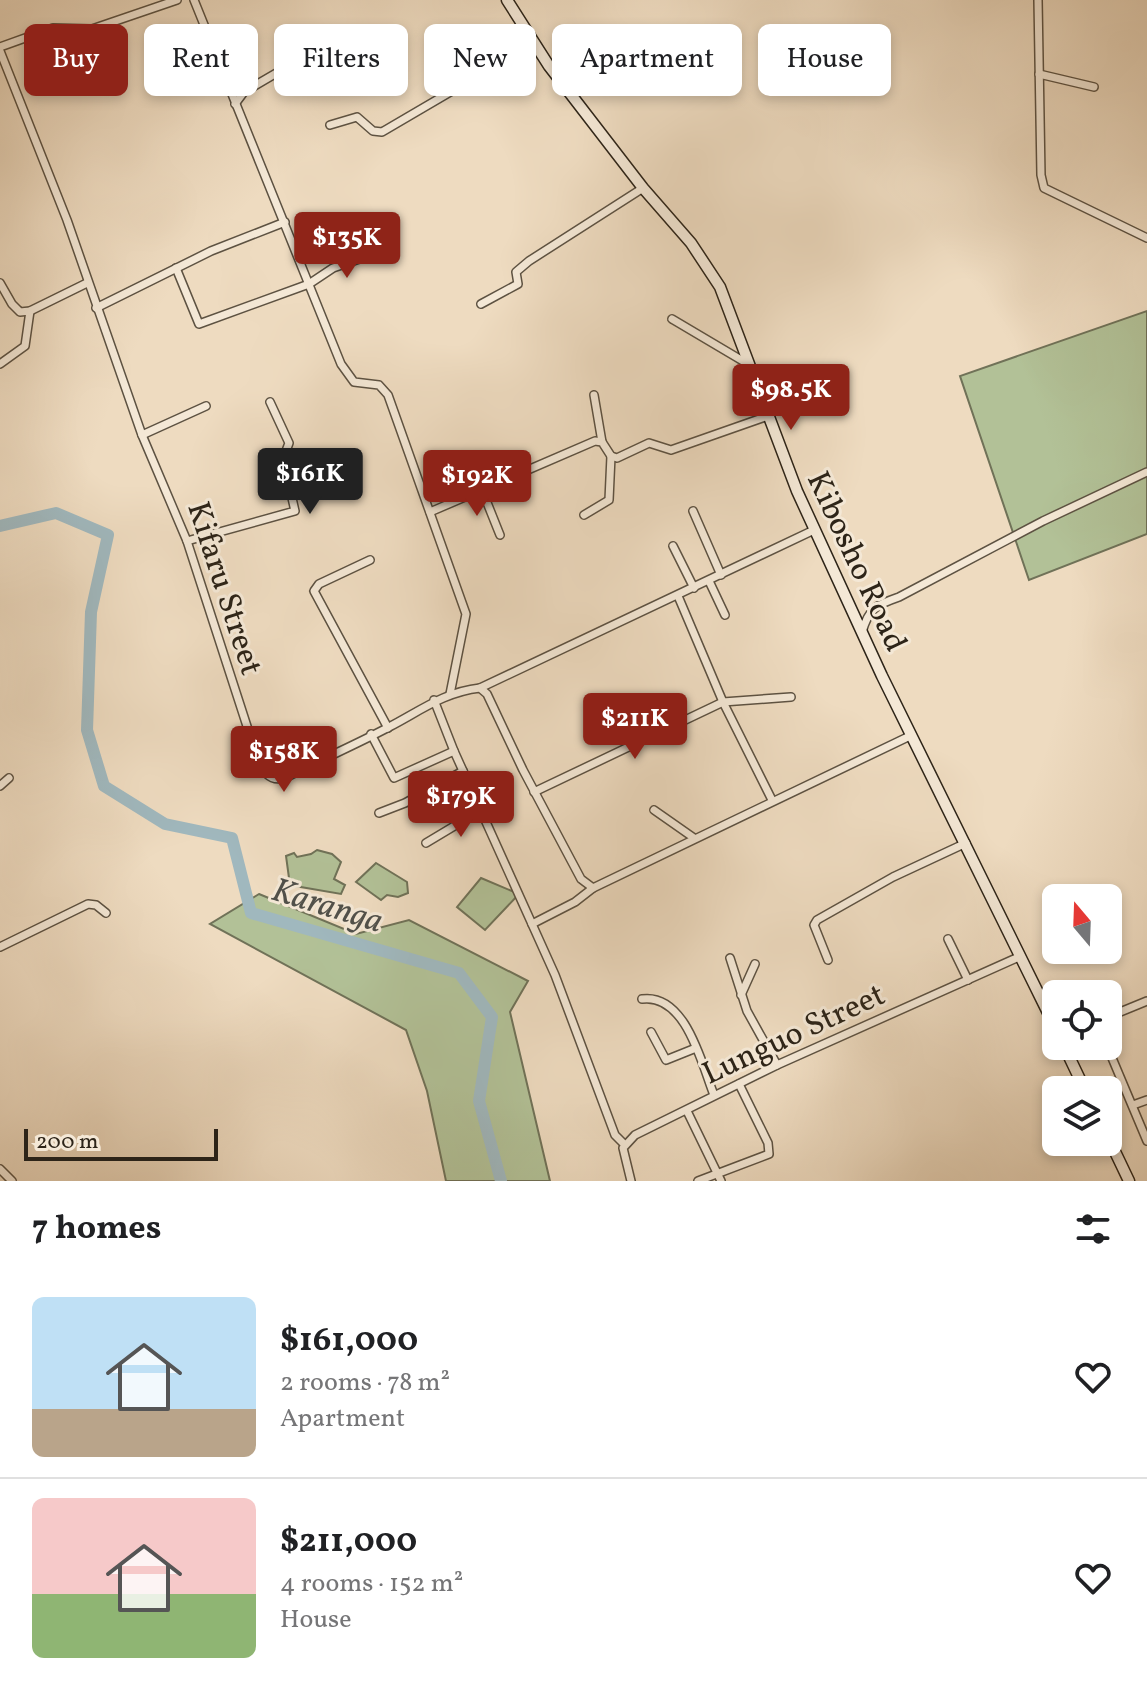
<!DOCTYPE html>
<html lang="en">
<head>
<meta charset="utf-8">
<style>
	body { margin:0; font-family:Vollkorn,serif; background:#f6f6f6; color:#202124; height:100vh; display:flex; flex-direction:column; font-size:30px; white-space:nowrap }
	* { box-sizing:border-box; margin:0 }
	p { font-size:26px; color:#757577 }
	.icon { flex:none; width:44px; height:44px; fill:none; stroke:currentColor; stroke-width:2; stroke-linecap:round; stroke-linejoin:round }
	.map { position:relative; height:1181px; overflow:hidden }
	.panel { display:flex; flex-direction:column; background:#fff; flex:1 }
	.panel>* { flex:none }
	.guide { position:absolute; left:24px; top:24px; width:1100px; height:72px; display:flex; gap:16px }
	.needle { width:52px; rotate:341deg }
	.buttons { position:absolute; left:1042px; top:884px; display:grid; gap:16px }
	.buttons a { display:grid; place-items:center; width:80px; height:80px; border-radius:12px; background:#fff; box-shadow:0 4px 12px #0003; font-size:40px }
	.scale { position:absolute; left:24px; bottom:20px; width:194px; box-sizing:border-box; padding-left:8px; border:4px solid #2d2418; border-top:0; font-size:22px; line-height:28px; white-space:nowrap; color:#2d2418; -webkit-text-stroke:6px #f4e8d6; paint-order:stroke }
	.price { position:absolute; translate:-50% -68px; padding:0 18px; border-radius:8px; background:#8f2418; color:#fff; font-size:26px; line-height:52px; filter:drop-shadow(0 2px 4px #0008) }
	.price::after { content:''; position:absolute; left:50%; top:48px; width:24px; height:18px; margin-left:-12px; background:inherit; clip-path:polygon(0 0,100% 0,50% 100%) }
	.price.on { background:#222; color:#fff }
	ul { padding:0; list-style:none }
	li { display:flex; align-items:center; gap:24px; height:200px; padding:0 32px }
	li+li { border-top:2px solid #e0e0e0 }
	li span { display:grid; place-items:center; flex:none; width:224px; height:160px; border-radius:12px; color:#555 }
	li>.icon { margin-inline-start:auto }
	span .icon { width:96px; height:96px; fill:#fffc; stroke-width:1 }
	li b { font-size:34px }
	h2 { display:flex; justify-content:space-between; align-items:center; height:96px; padding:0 32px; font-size:34px }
	.chip { padding:0 28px; border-radius:12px; background:#fff; box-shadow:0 4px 12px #0003; font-size:28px; line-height:72px }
	.chip.on { background:#8f2418; color:#fff }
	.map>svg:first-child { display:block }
</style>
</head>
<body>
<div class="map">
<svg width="1147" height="1181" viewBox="0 0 1147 1181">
	<rect width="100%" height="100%" fill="#eedbc0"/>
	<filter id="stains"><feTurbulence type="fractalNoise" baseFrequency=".0025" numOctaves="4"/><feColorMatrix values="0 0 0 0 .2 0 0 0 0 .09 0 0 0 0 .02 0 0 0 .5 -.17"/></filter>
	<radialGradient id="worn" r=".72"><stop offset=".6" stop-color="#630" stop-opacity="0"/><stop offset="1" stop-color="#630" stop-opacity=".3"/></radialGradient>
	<g fill="#b2c197" stroke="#707258" stroke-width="2">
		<polygon points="1147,311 1147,534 1029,580 960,376"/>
		<polygon points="317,850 332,854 341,862 334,879 345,885 341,894 295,886 289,878 286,856 294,853 297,857 311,854"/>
		<polygon points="376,863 407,882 408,893 398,897 387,895 381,900 356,882"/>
		<polygon points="481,878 519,894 485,930 457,907"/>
		<polygon points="259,894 356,934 409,920 528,981 510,1012 550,1181 446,1181 427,1091 406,1030 210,924"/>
	</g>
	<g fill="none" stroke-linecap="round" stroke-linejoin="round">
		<polyline stroke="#a0b8be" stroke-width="12" points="0,526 56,513 108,535 91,612 87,730 104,786 165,824 232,838 251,913 459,973 492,1017 479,1101 501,1181"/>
		<g stroke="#5d5242" stroke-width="10">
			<g id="street">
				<polyline points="194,0 341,364 354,382 379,385 388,395 466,614 450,694"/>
				<polyline points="1038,0 1041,175 1044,188 1147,238"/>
				<polyline points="0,47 53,28 92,29 177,0"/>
				<path d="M0,51L67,220L142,435L187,541L256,754C262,770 269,784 287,777C320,760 355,745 389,727C420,711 444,692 480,688L487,694L523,770L581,879L593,888L912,735"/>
				<polyline points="1039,74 1094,87"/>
				<polyline points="235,104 244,92 297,61"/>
				<polyline points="330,125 357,117 373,131 382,132 534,43"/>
				<polyline points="176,268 199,324 309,284 333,268 374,254"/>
				<polyline points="0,283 12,304 20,312 30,311 87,283"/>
				<polyline points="481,304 518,284 516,272 529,261 643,188"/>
				<polyline points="96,308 211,251 285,222"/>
				<polyline points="672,319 748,364"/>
				<polyline points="0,364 25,346 30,311"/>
				<polyline points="594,395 602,442"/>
				<polyline points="142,435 206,406"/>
				<polyline points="482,490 500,535"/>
				<polyline points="693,511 721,575"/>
				<polyline points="430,512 595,441 602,442 611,456 617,458 649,443 671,450 768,416"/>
				<polyline points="584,515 609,500 611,456"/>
				<polyline points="187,541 295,511 283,459 289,443 270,402"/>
				<polyline points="673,546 694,588"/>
				<polyline points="370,560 319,584 314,591 388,728"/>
				<polyline points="709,581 725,615"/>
				<polyline points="678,596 723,702 772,800"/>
				<path d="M862,632C869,608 876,605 899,597L1043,521L1147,472"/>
				<polyline points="480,688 814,530"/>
				<polyline points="434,700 454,751"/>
				<polyline points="628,701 645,739"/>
				<polyline points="371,734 394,778 454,751 555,975 615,1135 624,1144"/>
				<polyline points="0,786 9,778"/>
				<polyline points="534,792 723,702 791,697"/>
				<polyline points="654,810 694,838"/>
				<polyline points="379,813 405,803 463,771"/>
				<polyline points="426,843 481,810"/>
				<polyline points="532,924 575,902 593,888"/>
				<polyline points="948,939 968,980"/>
				<polyline points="0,947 88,904 96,905 106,913"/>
				<polyline points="730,958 747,1011 777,1065"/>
				<polyline points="828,960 814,925 817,920 893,877 966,843"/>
				<polyline points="741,995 755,964"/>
				<path d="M642,999C686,993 702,1065 714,1095"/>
				<polyline points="1108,1017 1147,1001"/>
				<polyline points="651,1032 666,1060 696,1048"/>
				<polyline points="1107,1046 1147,1141"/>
				<polyline points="1133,1105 1147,1100"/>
				<polyline points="687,1111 721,1181"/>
				<polyline points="0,1169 12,1181"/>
				<polyline points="631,1181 623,1148 635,1135 777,1065 1021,956"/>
				<polyline points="698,1181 769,1154 768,1143 739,1084"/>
			</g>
		</g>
		<g stroke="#2d2418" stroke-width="13">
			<g id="secondary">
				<polyline points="507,0 549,66 643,188 691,243 720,287 797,491 882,676 1056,1029"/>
				<polyline points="1064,1046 1085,1090"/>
				<polyline points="1108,1137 1129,1181"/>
			</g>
		</g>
		<use href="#street" stroke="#f4e8d6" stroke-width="7"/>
		<use href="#secondary" stroke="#f4e8d6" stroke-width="10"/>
	</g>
	<g text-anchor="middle" stroke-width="6" stroke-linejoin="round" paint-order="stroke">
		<g font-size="32" fill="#2d2418" stroke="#f4e8d6">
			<text transform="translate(858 561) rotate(65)" y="11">Kibosho Road</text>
			<text transform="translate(226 588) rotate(72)" y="11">Kifaru Street</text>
			<text transform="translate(793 1033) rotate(-25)" y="11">Lunguo Street</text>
		</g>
		<g font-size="34" font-style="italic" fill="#50504a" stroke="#f4e8d6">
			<text transform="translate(328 904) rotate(17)" y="12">Karanga</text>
		</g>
	</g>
	<rect width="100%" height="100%" filter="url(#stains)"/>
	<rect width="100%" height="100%" fill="url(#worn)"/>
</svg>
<div class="buttons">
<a><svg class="needle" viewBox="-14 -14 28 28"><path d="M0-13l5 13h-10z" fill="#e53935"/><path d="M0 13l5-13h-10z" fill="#757577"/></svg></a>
<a><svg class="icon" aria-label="locate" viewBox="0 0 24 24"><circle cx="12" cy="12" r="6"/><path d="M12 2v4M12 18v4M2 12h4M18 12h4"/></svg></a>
<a><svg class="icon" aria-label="layers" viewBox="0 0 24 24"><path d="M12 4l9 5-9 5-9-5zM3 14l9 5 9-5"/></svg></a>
</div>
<div class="scale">200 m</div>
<b class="price" style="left:347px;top:280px">$135K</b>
<b class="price" style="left:791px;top:432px">$98.5K</b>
<b class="price on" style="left:310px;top:516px">$161K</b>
<b class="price" style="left:477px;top:518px">$192K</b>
<b class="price" style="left:635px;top:761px">$211K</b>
<b class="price" style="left:284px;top:794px">$158K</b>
<b class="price" style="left:461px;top:839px">$179K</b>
<div class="guide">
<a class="chip on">Buy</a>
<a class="chip">Rent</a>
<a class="chip">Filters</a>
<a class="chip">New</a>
<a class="chip">Apartment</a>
<a class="chip">House</a>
</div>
</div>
<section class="panel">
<h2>7 homes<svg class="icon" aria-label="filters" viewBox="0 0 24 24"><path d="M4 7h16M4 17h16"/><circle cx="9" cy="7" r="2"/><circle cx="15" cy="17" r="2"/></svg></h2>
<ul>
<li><span style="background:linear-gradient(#bfe0f5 70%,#b9a48a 0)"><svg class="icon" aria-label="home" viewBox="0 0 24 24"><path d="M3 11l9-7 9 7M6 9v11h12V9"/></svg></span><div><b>$161,000</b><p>2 rooms · 78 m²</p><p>Apartment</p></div><svg class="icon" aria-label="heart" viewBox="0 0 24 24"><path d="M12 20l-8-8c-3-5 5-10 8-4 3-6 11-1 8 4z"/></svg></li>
<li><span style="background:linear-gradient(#f6c9c9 60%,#8fb573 0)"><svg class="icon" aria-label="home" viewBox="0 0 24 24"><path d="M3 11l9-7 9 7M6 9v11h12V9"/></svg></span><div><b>$211,000</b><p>4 rooms · 152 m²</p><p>House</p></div><svg class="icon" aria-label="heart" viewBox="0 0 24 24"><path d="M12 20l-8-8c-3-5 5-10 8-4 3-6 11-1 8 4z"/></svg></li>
</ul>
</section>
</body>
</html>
